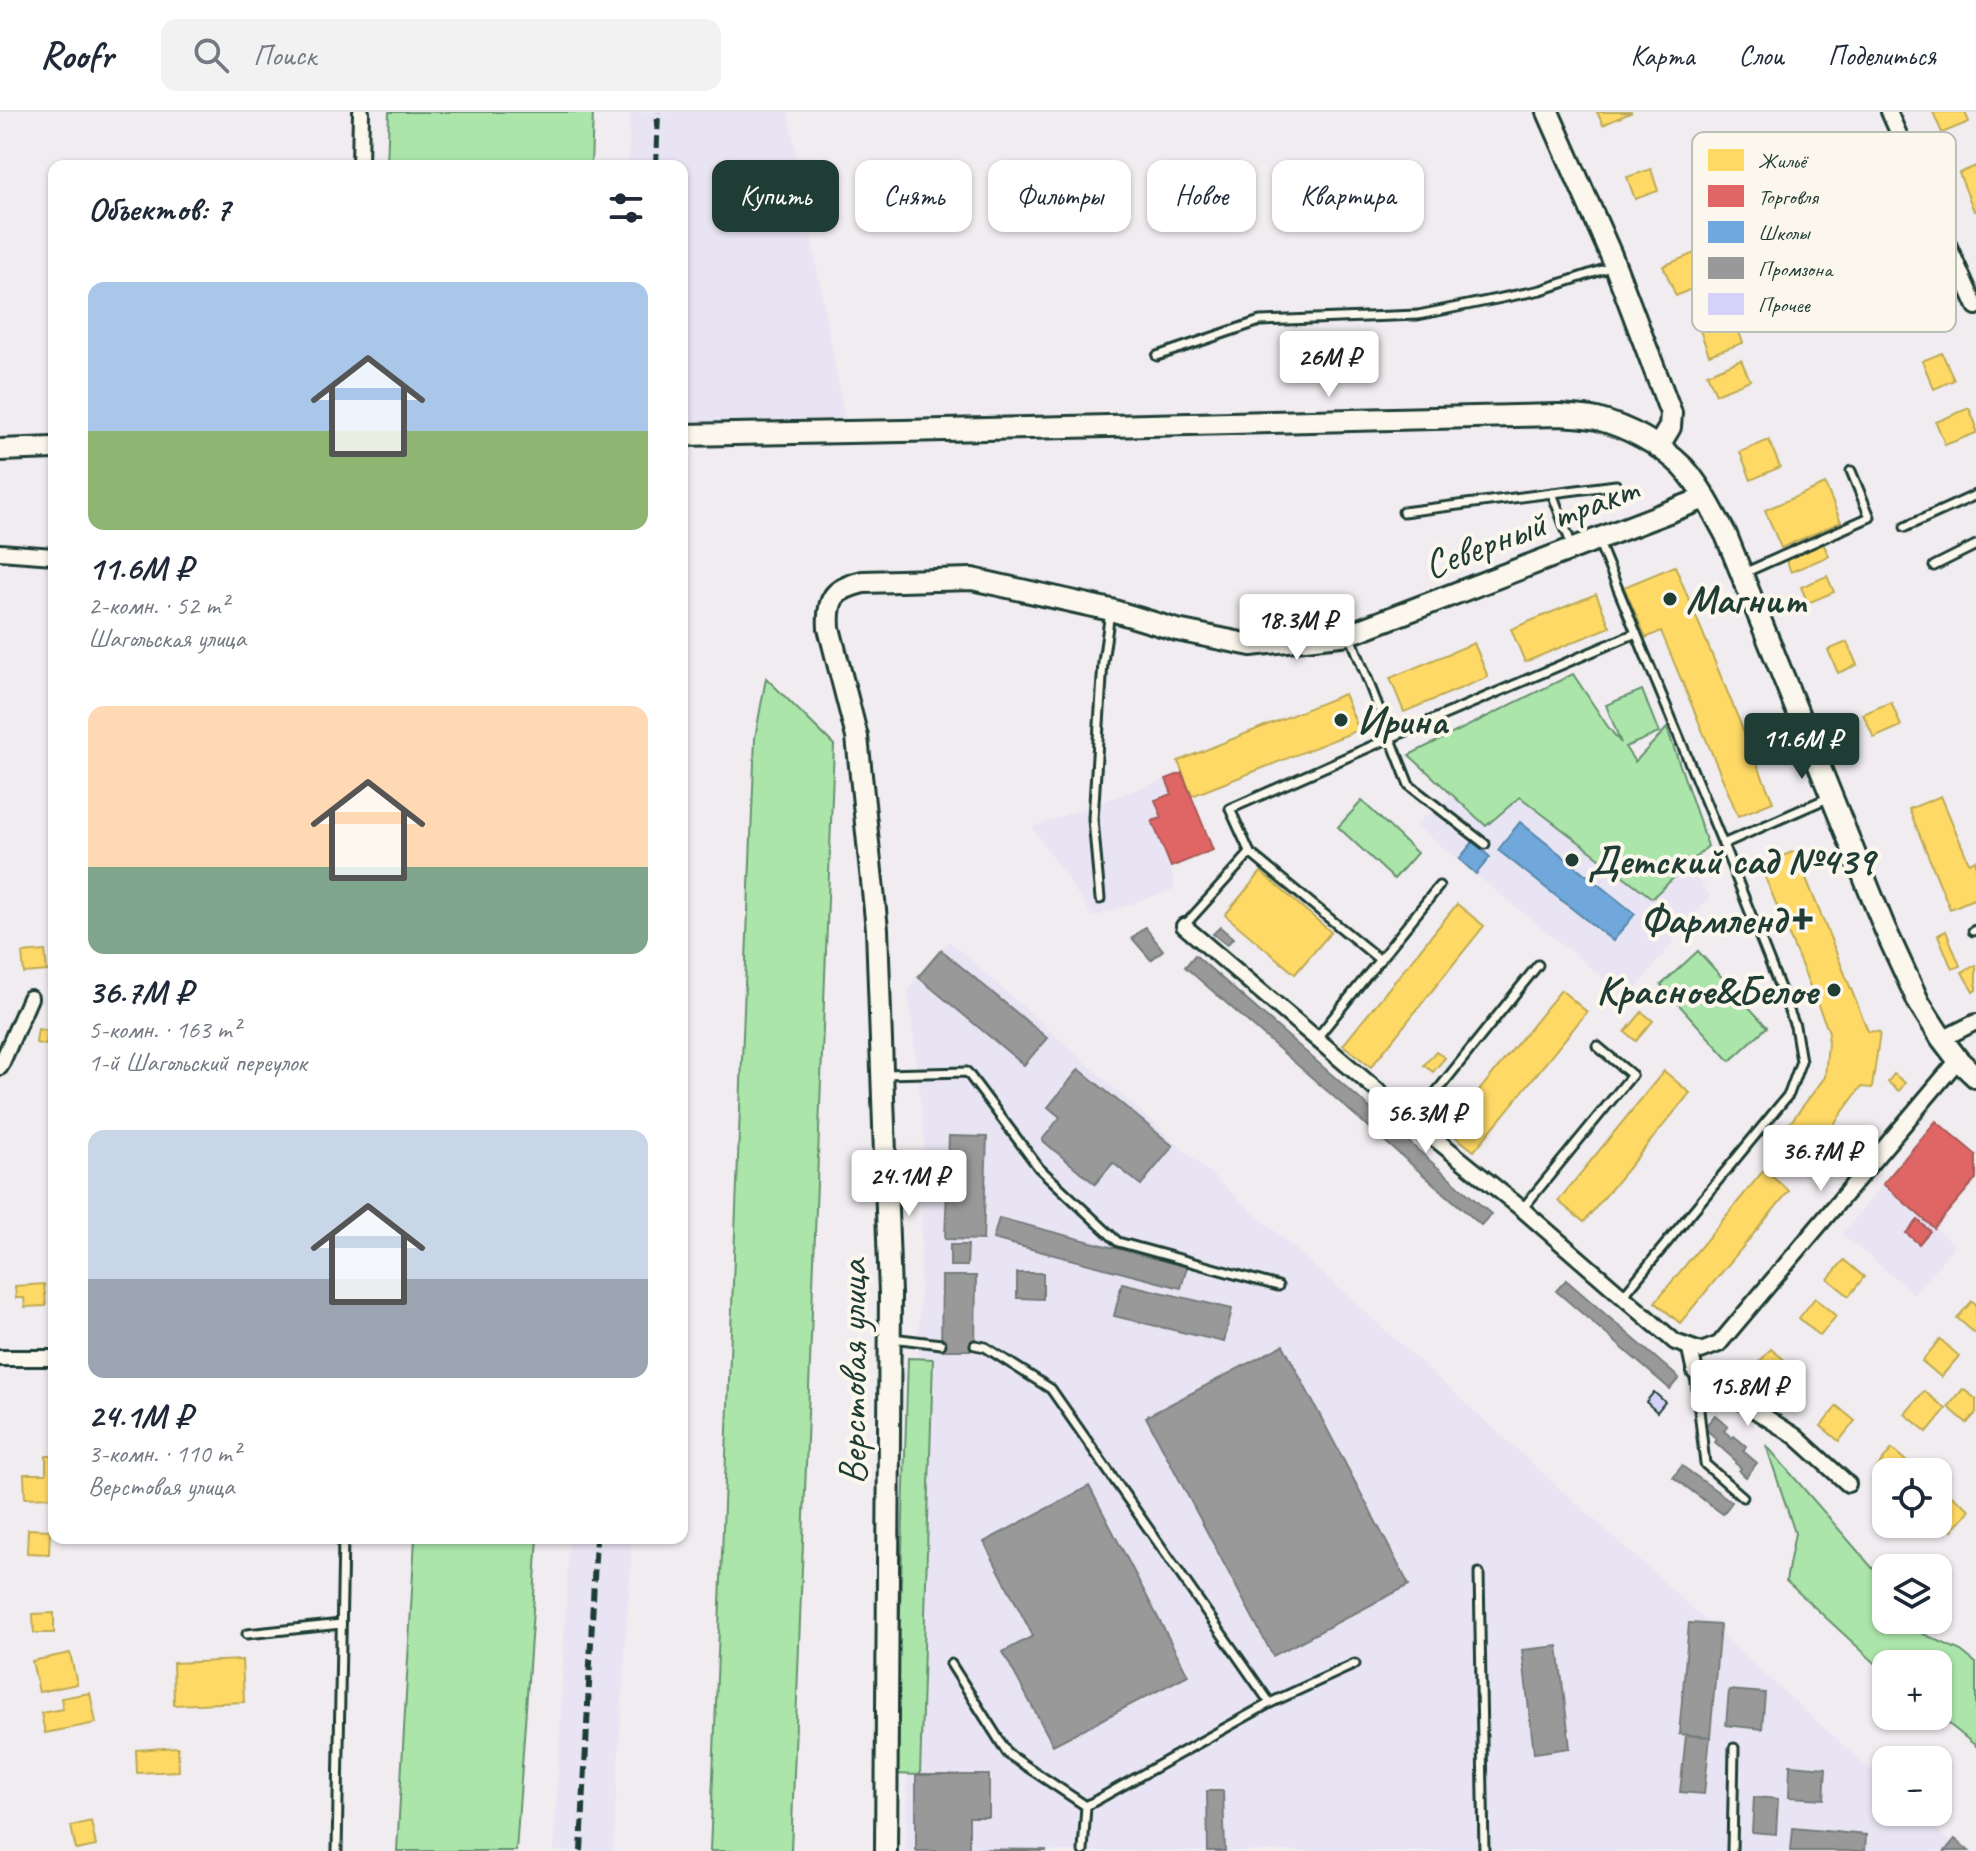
<!DOCTYPE html>
<html lang="ru">
<head>
<meta charset="utf-8">
<style>
	body { margin:0; font-family:Caveat,sans-serif; background:#f2f2f3; color:#1f2937; height:100vh; display:flex; flex-direction:column; font-size:30px; white-space:nowrap }
	* { box-sizing:border-box; margin:0 }
	p { font-size:26px; color:#747a83 }
	.icon { flex:none; width:44px; height:44px; fill:none; stroke:currentColor; stroke-width:2; stroke-linecap:round; stroke-linejoin:round }
	.map { position:relative; flex:1; overflow:hidden }
	.details { position:absolute; left:48px; top:48px; width:640px; height:1384px; display:flex; flex-direction:column; background:#fff; border-radius:16px; box-shadow:0 2px 6px #0004 }
	.details>* { flex:none }
	.guide { position:absolute; left:712px; top:48px; width:760px; height:72px; display:flex; gap:16px }
	.buttons { position:absolute; left:1872px; top:1346px; display:grid; gap:16px }
	.buttons a { display:grid; place-items:center; width:80px; height:80px; border-radius:16px; background:#fff; box-shadow:0 2px 6px #0004; font-size:40px }
	.price { position:absolute; translate:-50% -68px; padding:0 18px; border-radius:8px; background:#fff; color:#222; font-size:26px; line-height:52px; filter:drop-shadow(0 2px 4px #0008) }
	.price::after { content:''; position:absolute; left:50%; top:48px; width:24px; height:18px; margin-left:-12px; background:inherit; clip-path:polygon(0 0,100% 0,50% 100%) }
	.price.on { background:#1f3d34; color:#fff }
	ul { padding:0; list-style:none }
	li { display:grid; align-content:center; gap:16px; height:424px; padding:0 40px }
	li span { display:grid; place-items:center; height:248px; border-radius:16px; color:#555 }
	li>.icon { margin-inline-start:auto }
	span .icon { width:144px; height:144px; fill:#fffc; stroke-width:1 }
	li b { font-size:34px }
	h2 { display:flex; justify-content:space-between; align-items:center; height:96px; padding:0 40px; font-size:34px }
	.pill { padding:0 28px; border-radius:16px; background:#fff; box-shadow:0 2px 6px #0004; font-size:28px; line-height:72px }
	.pill.on { background:#1f3d34; color:#fff }
	header { display:flex; align-items:center; gap:48px; box-sizing:border-box; height:112px; padding:0 40px; background:#fff; border-bottom:2px solid #e0e1e3 }
	header strong { font-size:38px }
	nav { display:flex; gap:44px; margin-inline-start:auto; font-size:28px }
	.search { width:560px; height:72px; background:#f2f2f3; display:flex; align-items:center; gap:20px; box-sizing:border-box; padding:0 28px; border-radius:16px; color:#747a83; font-size:30px }
	.map>svg:first-child { display:block }
</style>
</head>
<body>
<header>
<strong>Roofr</strong>
<div class="search"><svg class="icon" aria-label="search" viewBox="0 0 24 24"><circle cx="10" cy="10" r="6"/><path d="M15 15l6 6"/></svg>Поиск</div>
<nav><a>Карта</a><a>Слои</a><a>Поделиться</a></nav>
</header>
<div class="map">
<svg width="1976" height="1739" viewBox="0 0 1976 1739">
	<rect width="100%" height="100%" fill="#f0ecf0"/>
	<filter id="ink" filterUnits="userSpaceOnUse"><feTurbulence type="fractalNoise" baseFrequency=".0125" numOctaves="2"/><feDisplacementMap in="SourceGraphic" scale="16" xChannelSelector="R" yChannelSelector="G"/><feConvolveMatrix kernelMatrix="1 2 1 2 8 2 1 2 1" color-interpolation-filters="sRGB"/></filter>
	<g filter="url(#ink)">
		<g fill="#e8e4f3">
			<polygon points="630,0 788,0 847,319 682,322 682,54 628,54"/>
			<polygon points="1580,600 1710,784 1628,886 1415,713 1536,620"/>
			<polygon points="1166,667 1172,682 1155,688 1162,706 1153,710 1171,755 1174,777 1093,805 1032,715"/>
			<polygon points="949,829 1333,1171 1886,1672 1886,1700 1917,1700 1960,1739 906,1739 924,1019 908,878"/>
			<polygon points="1936,1009 1976,1043 1976,1067 1935,1116 1955,1133 1914,1182 1842,1122"/>
			<polygon points="569,1426 632,1426 613,1739 554,1739"/>
		</g>
		<g fill="#ace5aa" stroke="#66916f" stroke-width="2">
			<polygon points="389,0 593,0 591,54 387,54"/>
			<polygon points="1573,562 1608,615 1621,631 1606,593 1642,578 1659,621 1625,635 1635,650 1667,616 1708,734 1652,786 1520,685 1486,714 1409,643"/>
			<polygon points="766,566 834,633 791,1739 710,1739 755,626"/>
			<polygon points="1362,689 1417,741 1394,767 1338,715"/>
			<polygon points="1698,839 1767,915 1730,949 1661,873"/>
			<polygon points="908,1246 933,1247 920,1663 895,1662"/>
			<polygon points="1766,1333 1875,1459 1886,1508 1893,1508 1961,1539 1976,1551 1976,1634 1938,1603 1938,1552 1886,1552 1886,1561 1786,1469 1795,1421"/>
			<polygon points="415,1426 538,1426 516,1739 397,1739"/>
		</g>
		<g fill="#ffd966" stroke="#bcaa57" stroke-width="2">
			<polygon points="1597,0 1632,0 1603,13"/>
			<polygon points="1933,0 1965,0 1969,10 1942,21"/>
			<polygon points="1976,54 1976,99 1974,99 1959,61"/>
			<polygon points="1651,57 1658,79 1635,87 1627,65"/>
			<polygon points="1697,140 1709,169 1676,184 1663,154"/>
			<polygon points="1732,201 1743,231 1709,243 1698,213"/>
			<polygon points="1942,241 1954,268 1934,277 1922,249"/>
			<polygon points="1741,248 1750,268 1716,282 1707,262"/>
			<polygon points="1969,296 1976,313 1976,321 1945,333 1936,310"/>
			<polygon points="1769,328 1780,355 1751,368 1740,340"/>
			<polygon points="1825,372 1841,410 1781,436 1765,398"/>
			<polygon points="1822,429 1829,444 1791,460 1785,445"/>
			<polygon points="1675,454 1773,690 1738,704 1661,519 1646,526 1624,475"/>
			<polygon points="1827,464 1834,480 1808,491 1801,475"/>
			<polygon points="1596,482 1610,515 1525,550 1511,517"/>
			<polygon points="1847,530 1857,553 1838,561 1828,538"/>
			<polygon points="1474,531 1488,565 1404,600 1390,566"/>
			<polygon points="1344,582 1359,618 1192,684 1178,649"/>
			<polygon points="1891,590 1901,614 1874,626 1863,602"/>
			<polygon points="1941,684 1969,751 1976,748 1976,786 1950,797 1909,697"/>
			<polygon points="1795,739 1868,919 1880,920 1872,976 1861,975 1800,1058 1771,1036 1825,965 1829,920 1760,753"/>
			<polygon points="1261,760 1331,820 1295,862 1225,803"/>
			<polygon points="1457,792 1484,814 1371,955 1343,933"/>
			<polygon points="1946,819 1960,854 1952,857 1938,823"/>
			<polygon points="45,839 47,859 24,861 22,841"/>
			<polygon points="1976,853 1976,878 1973,880 1962,860"/>
			<polygon points="1561,878 1587,900 1474,1039 1447,1018"/>
			<polygon points="1642,900 1653,909 1636,929 1625,920"/>
			<polygon points="38,917 48,919 46,933 36,931"/>
			<polygon points="1436,939 1445,946 1433,960 1424,953"/>
			<polygon points="1664,959 1690,981 1584,1110 1558,1089"/>
			<polygon points="1894,962 1905,971 1899,979 1888,970"/>
			<polygon points="1764,1058 1789,1079 1680,1211 1655,1190"/>
			<polygon points="1844,1148 1864,1165 1849,1184 1828,1167"/>
			<polygon points="44,1172 46,1194 25,1195 24,1186 16,1186 15,1174"/>
			<polygon points="1815,1186 1836,1204 1820,1224 1799,1206"/>
			<polygon points="1972,1189 1976,1192 1976,1222 1957,1206"/>
			<polygon points="1940,1227 1959,1244 1941,1265 1922,1249"/>
			<polygon points="1771,1237 1787,1250 1770,1271 1753,1257"/>
			<polygon points="1963,1277 1976,1287 1976,1301 1967,1311 1948,1295"/>
			<polygon points="1924,1279 1946,1297 1927,1320 1905,1302"/>
			<polygon points="1837,1294 1855,1309 1839,1329 1821,1314"/>
			<polygon points="1892,1337 1914,1356 1911,1360 1886,1360 1886,1365 1876,1357"/>
			<polygon points="46,1344 54,1344 54,1385 25,1386 24,1362 46,1362"/>
			<polygon points="1949,1381 1970,1398 1952,1419 1938,1406 1938,1393"/>
			<polygon points="28,1417 50,1418 49,1442 27,1441"/>
			<polygon points="54,1501 54,1521 34,1521 33,1502"/>
			<polygon points="70,1541 77,1572 39,1580 32,1549"/>
			<polygon points="242,1548 244,1590 174,1593 173,1551"/>
			<polygon points="90,1581 96,1611 45,1621 41,1601 63,1597 61,1586"/>
			<polygon points="178,1635 179,1659 137,1661 136,1638"/>
			<polygon points="91,1709 96,1734 76,1738 71,1714"/>
		</g>
		<g fill="#e06666" stroke="#a65a57" stroke-width="2">
			<polygon points="1182,661 1213,738 1171,755 1152,709 1162,706 1155,688 1172,682 1166,667"/>
			<polygon points="1936,1009 1976,1043 1976,1067 1934,1116 1883,1072"/>
			<polygon points="1918,1108 1930,1119 1919,1132 1906,1121"/>
		</g>
		<g fill="#6fa8dc" stroke="#5788aa" stroke-width="2">
			<polygon points="1520,710 1635,802 1613,829 1498,738"/>
			<polygon points="1473,730 1490,745 1476,762 1459,747"/>
		</g>
		<g fill="#999" stroke="#747d7b" stroke-width="2">
			<polygon points="1145,815 1163,838 1151,848 1132,826"/>
			<polygon points="1220,815 1233,826 1227,833 1213,822"/>
			<polygon points="941,838 1047,926 1024,953 918,865"/>
			<polygon points="1195,843 1491,1102 1481,1113 1185,855"/>
			<polygon points="1079,957 1173,1034 1141,1073 1113,1051 1095,1072 1042,1028 1060,1005 1048,995"/>
			<polygon points="949,1024 987,1025 983,1128 945,1127"/>
			<polygon points="999,1106 1187,1155 1181,1176 993,1127"/>
			<polygon points="950,1133 968,1133 967,1154 950,1154"/>
			<polygon points="1017,1161 1043,1161 1043,1187 1017,1186"/>
			<polygon points="942,1164 976,1164 975,1238 941,1238"/>
			<polygon points="1566,1168 1679,1266 1670,1277 1556,1179"/>
			<polygon points="1122,1171 1232,1197 1224,1230 1114,1204"/>
			<polygon points="1283,1233 1409,1473 1273,1544 1146,1305"/>
			<polygon points="1715,1303 1728,1314 1724,1319 1732,1326 1734,1324 1746,1334 1743,1339 1757,1351 1746,1365 1739,1359 1741,1356 1735,1351 1736,1349 1715,1330 1717,1327 1704,1316"/>
			<polygon points="1682,1354 1732,1390 1723,1402 1673,1365"/>
			<polygon points="1089,1374 1188,1563 1053,1633 1003,1540 1033,1524 984,1430"/>
			<polygon points="1689,1511 1720,1513 1710,1625 1679,1622"/>
			<polygon points="1558,1534 1570,1636 1534,1641 1522,1538"/>
			<polygon points="1729,1578 1765,1581 1762,1617 1726,1613"/>
			<polygon points="1686,1623 1710,1625 1704,1682 1680,1680"/>
			<polygon points="1790,1653 1826,1656 1824,1687 1789,1685"/>
			<polygon points="916,1663 989,1663 989,1705 969,1705 969,1739 916,1739"/>
			<polygon points="1207,1679 1223,1679 1225,1739 1208,1739"/>
			<polygon points="1754,1685 1778,1687 1776,1722 1752,1720"/>
			<polygon points="1793,1716 1866,1723 1865,1739 1791,1739"/>
			<polygon points="1955,1727 1969,1739 1945,1739"/>
			<polygon points="974,1737 1046,1738 1046,1739 974,1739"/>
		</g>
		<polygon fill="#d5d1f9" stroke="#1f3d34" stroke-width="2" points="1654,1280 1665,1290 1657,1300 1646,1290"/>
		<g fill="none" stroke-linecap="round" stroke-linejoin="round">
			<g stroke="#1f3d34" stroke-width="13">
				<g id="lane">
					<polyline points="1157,244 1260,209 1418,203 1541,178 1611,155"/>
					<polyline points="1552,381 1572,434"/>
					<polyline points="1403,400 1616,373"/>
					<polyline points="1905,415 1976,383"/>
					<polyline points="1599,431 1723,732 1795,914 1801,949 1789,982 1623,1184"/>
					<polyline points="1934,454 1976,433"/>
					<polyline points="1744,461 1870,405 1851,359"/>
					<polyline points="1350,523 1409,673 1485,732"/>
					<polyline points="1723,732 1830,685"/>
					<polyline points="1100,787 1093,707 1103,550 1110,500"/>
					<polyline points="1184,814 1250,741"/>
					<polyline points="1973,819 1976,818"/>
					<polyline points="1380,848 1250,741 1230,697 1390,626 1636,521"/>
					<polyline points="1316,927 1439,774"/>
					<polyline points="884,962 967,960 1039,1056 1118,1130 1278,1174"/>
					<polyline points="1413,1009 1538,853"/>
					<polyline points="1523,1096 1632,963 1597,934"/>
					<polyline points="892,1226 941,1232"/>
					<polyline points="1695,1262 1705,1352 1743,1385"/>
					<polyline points="1479,1461 1484,1739"/>
					<polyline points="247,1522 341,1512"/>
					<polyline points="951,1552 1008,1642 1086,1694 1270,1591 1051,1277 985,1235 975,1233"/>
					<polyline points="1270,1591 1355,1552"/>
					<polyline points="337,1739 343,1426"/>
					<polyline points="1083,1739 1086,1694"/>
					<polyline points="1732,1739 1734,1636"/>
				</g>
			</g>
			<g stroke="#1f3d34" stroke-width="20">
				<g id="street">
					<polyline points="1889,0 1976,195"/>
					<polyline points="360,54 361,0"/>
					<polyline points="0,440 54,444"/>
					<polyline points="1184,814 1413,1009 1522,1097 1675,1230 1701,1239 1719,1232 1958,948"/>
					<polyline points="1942,927 1976,910"/>
					<polyline points="0,955 30,886"/>
					<polyline points="1690,1237 1695,1260 1795,1324 1848,1372"/>
					<polyline points="0,1246 54,1246"/>
				</g>
			</g>
			<g stroke="#1f3d34" stroke-width="26">
				<g id="secondary">
					<polyline points="1548,0 1611,143 1671,301 1670,315 1658,335"/>
					<path d="M682,323L903,319L1559,303C1571,304 1585,304 1597,307C1627,315 1660,332 1683,355C1701,374 1713,400 1726,423L1885,817L1919,891L1942,927L1958,948L1976,965"/>
					<polyline points="0,338 54,336"/>
					<path d="M886,1739L890,1182L877,817L857,625L829,516C827,486 834,477 863,470L972,467L1111,498L1177,518L1251,533L1349,522L1705,386"/>
				</g>
			</g>
			<use href="#lane" stroke="#fbf7ec" stroke-width="7"/>
			<use href="#street" stroke="#fbf7ec" stroke-width="14"/>
			<use href="#secondary" stroke="#fbf7ec" stroke-width="20"/>
			<g stroke="#1f3d34" stroke-width="6" stroke-dasharray="12 6" stroke-linecap="butt">
				<polyline points="656,54 658,0"/>
				<polyline points="581,1739 596,1426"/>
			</g>
		</g>
	</g>
	<g fill="#1f3d34" stroke="#fbf7ec" stroke-width="3">
		<circle cx="1670" cy="487" r="8"/>
		<circle cx="1341" cy="608" r="8"/>
		<circle cx="1572" cy="748" r="8"/>
		<path d="M1798 795h8v8h8v8h-8v8h-8v-8h-8v-8h8z"/>
		<circle cx="1834" cy="878" r="8"/>
	</g>
	<g text-anchor="middle" stroke-width="8" stroke-linejoin="round" paint-order="stroke">
		<g font-size="40" fill="#1f3d34" stroke="#fbf7ec">
			<text transform="translate(1530 414) rotate(-21)" y="14">Северный тракт</text>
			<text transform="translate(852 1260) rotate(-90)" y="14">Верстовая улица</text>
		</g>
		<g font-size="40" font-weight="bold" fill="#1f3d34" stroke="#fbf7ec" text-anchor="start">
			<text x="1686" y="501">Магнит</text>
			<text x="1357" y="622">Ирина</text>
			<text x="1588" y="762">Детский сад №439</text>
			<text x="1786" y="821" text-anchor="end">Фармленд</text>
			<text x="1818" y="892" text-anchor="end">Красное&amp;Белое</text>
		</g>
	</g>
	<rect x="1692" y="20" width="264" height="200" rx="12" fill="#fbf7ec" stroke="#b9bfb5" stroke-width="2"/>
	<rect x="1708" y="37" width="36" height="22" fill="#ffd966"/>
	<rect x="1708" y="73" width="36" height="22" fill="#e06666"/>
	<rect x="1708" y="109" width="36" height="22" fill="#6fa8dc"/>
	<rect x="1708" y="145" width="36" height="22" fill="#999"/>
	<rect x="1708" y="181" width="36" height="22" fill="#d5d1f9"/>
	<g font-size="22" fill="#1f3d34">
		<text x="1758" y="56">Жильё</text>
		<text x="1758" y="92">Торговля</text>
		<text x="1758" y="128">Школы</text>
		<text x="1758" y="164">Промзона</text>
		<text x="1758" y="200">Прочее</text>
	</g>
</svg>
<div class="buttons">
<a><svg class="icon" aria-label="locate" viewBox="0 0 24 24"><circle cx="12" cy="12" r="6"/><path d="M12 2v4M12 18v4M2 12h4M18 12h4"/></svg></a>
<a><svg class="icon" aria-label="layers" viewBox="0 0 24 24"><path d="M12 4l9 5-9 5-9-5zM3 14l9 5 9-5"/></svg></a>
<a>+</a>
<a>−</a>
</div>
<b class="price" style="left:1329px;top:287px">26M ₽</b>
<b class="price" style="left:1297px;top:550px">18.3M ₽</b>
<b class="price on" style="left:1802px;top:669px">11.6M ₽</b>
<b class="price" style="left:1426px;top:1043px">56.3M ₽</b>
<b class="price" style="left:1821px;top:1081px">36.7M ₽</b>
<b class="price" style="left:909px;top:1106px">24.1M ₽</b>
<b class="price" style="left:1748px;top:1316px">15.8M ₽</b>
<div class="guide">
<a class="pill on">Купить</a>
<a class="pill">Снять</a>
<a class="pill">Фильтры</a>
<a class="pill">Новое</a>
<a class="pill">Квартира</a>
</div>
<section class="details">
<h2>Объектов: 7<svg class="icon" aria-label="filters" viewBox="0 0 24 24"><path d="M4 7h16M4 17h16"/><circle cx="9" cy="7" r="2"/><circle cx="15" cy="17" r="2"/></svg></h2>
<ul>
<li><span style="background:linear-gradient(#a9c7e8 60%,#8fb573 0)"><svg class="icon" aria-label="home" viewBox="0 0 24 24"><path d="M3 11l9-7 9 7M6 9v11h12V9"/></svg></span><div><b>11.6M ₽</b><p>2-комн. · 52 m²</p><p>Шагольская улица</p></div></li>
<li><span style="background:linear-gradient(#ffd9b3 65%,#7fa58c 0)"><svg class="icon" aria-label="home" viewBox="0 0 24 24"><path d="M3 11l9-7 9 7M6 9v11h12V9"/></svg></span><div><b>36.7M ₽</b><p>5-комн. · 163 m²</p><p>1-й Шагольский переулок</p></div></li>
<li><span style="background:linear-gradient(#c9d6e8 60%,#9aa5b1 0)"><svg class="icon" aria-label="home" viewBox="0 0 24 24"><path d="M3 11l9-7 9 7M6 9v11h12V9"/></svg></span><div><b>24.1M ₽</b><p>3-комн. · 110 m²</p><p>Верстовая улица</p></div></li>
</ul>
</section>
</div>
</body>
</html>
